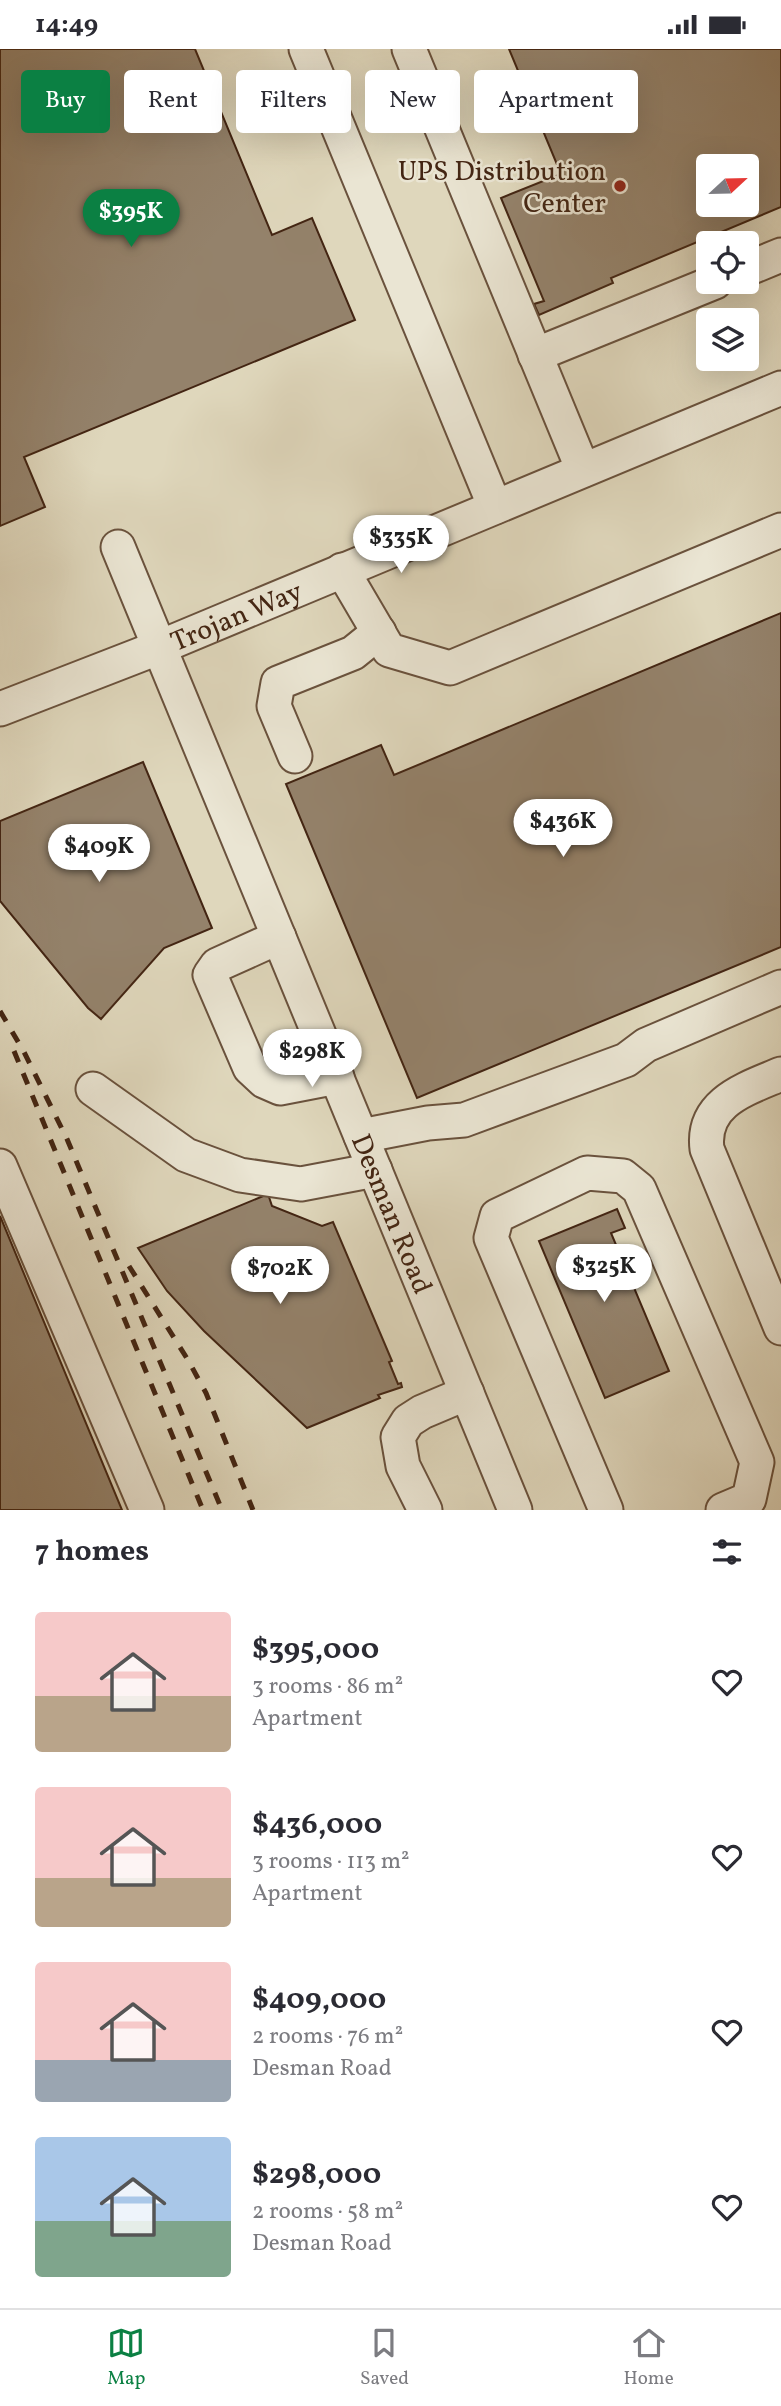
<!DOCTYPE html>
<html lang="en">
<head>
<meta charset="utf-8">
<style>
	body { margin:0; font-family:Vollkorn,serif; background:#f2f2f3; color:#2b2b33; height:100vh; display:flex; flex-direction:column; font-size:26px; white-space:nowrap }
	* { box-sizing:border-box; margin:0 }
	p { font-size:23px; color:#7c7c81 }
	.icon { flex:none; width:38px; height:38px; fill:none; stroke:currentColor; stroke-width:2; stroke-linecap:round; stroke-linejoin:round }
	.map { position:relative; height:1461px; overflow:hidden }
	.details { display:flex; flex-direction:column; background:#fff; flex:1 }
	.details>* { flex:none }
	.guide { position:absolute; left:21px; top:21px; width:740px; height:63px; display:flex; gap:14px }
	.needle { width:46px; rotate:68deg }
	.tools { position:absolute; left:696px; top:105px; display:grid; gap:14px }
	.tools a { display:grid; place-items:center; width:63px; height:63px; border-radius:7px; background:#fff; box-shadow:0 7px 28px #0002; font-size:35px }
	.price { position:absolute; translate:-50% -60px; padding:0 16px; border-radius:24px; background:#fff; color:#222; font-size:23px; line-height:46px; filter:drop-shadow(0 2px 4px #0008) }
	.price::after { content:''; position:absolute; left:50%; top:42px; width:21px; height:16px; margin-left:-10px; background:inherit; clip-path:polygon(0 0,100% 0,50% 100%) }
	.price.selected { background:#0b8043; color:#fff }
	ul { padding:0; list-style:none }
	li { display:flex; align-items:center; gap:21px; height:175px; padding:0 35px }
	li span { display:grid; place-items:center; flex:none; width:196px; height:140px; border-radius:7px; color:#555 }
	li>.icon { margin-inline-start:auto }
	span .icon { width:84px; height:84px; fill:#fffc; stroke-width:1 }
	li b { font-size:30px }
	h2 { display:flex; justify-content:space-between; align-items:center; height:84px; padding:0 35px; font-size:30px }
	.chip { padding:0 24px; border-radius:7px; background:#fff; box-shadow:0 7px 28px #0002; font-size:24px; line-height:63px }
	.chip.selected { background:#0b8043; color:#fff }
	.status { display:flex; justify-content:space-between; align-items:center; height:49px; padding:0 35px; background:#fff; direction:ltr }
	.status svg { height:19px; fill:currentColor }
	.menu { display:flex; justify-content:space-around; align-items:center; height:98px; border-top:2px solid #e1e1e2; background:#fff; font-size:19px; color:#7c7c81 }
	.menu a { display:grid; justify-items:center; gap:4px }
	.menu .selected { color:#0b8043 }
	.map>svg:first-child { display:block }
</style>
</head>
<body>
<div class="status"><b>14:49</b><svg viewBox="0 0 49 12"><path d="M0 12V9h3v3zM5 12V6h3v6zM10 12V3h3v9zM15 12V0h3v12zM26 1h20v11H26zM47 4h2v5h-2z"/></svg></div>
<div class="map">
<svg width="781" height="1461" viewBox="0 0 781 1461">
	<rect width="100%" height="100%" fill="#dfd7bc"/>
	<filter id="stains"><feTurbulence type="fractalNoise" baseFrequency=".00286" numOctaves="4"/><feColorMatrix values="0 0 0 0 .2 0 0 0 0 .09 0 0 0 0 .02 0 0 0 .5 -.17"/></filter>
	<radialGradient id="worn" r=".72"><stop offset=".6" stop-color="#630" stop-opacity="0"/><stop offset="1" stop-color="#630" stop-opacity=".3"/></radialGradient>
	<g fill="#94826b" stroke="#432513" stroke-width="2" fill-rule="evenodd">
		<polygon points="0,0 195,0 272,186 312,169 355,271 24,408 45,458 0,477"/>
		<path d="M509,0H781V158L611,229L613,234L539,266L534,255L544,252L501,149L561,125ZM709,117H747V156H709Z"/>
		<polygon points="781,564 781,898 417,1049 286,735 381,696 394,726"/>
		<polygon points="143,713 212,879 164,899 101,970 88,959 0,852 0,772"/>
		<polygon points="268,1145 272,1157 322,1177 333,1173 392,1312 389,1313 398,1335 401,1334 402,1338 378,1346 380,1349 307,1379 204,1282 167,1242 138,1199"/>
		<polygon points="617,1160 625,1179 611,1184 669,1322 605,1349 539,1192"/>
		<polygon points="0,1167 122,1461 0,1461"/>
	</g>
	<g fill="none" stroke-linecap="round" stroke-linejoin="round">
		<g stroke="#6a523d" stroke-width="37">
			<g id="minor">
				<polyline points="306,0 495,458"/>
				<polyline points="409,0 583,421"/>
				<polyline points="747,220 781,206"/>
				<polyline points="535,306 715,233"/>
				<path id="s1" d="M118,498L515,1461"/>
				<polyline points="342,521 389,601 450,619 781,481"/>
				<path id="s2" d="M0,660L160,598L781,339"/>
				<polyline points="295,707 274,657 278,634 353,604 379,583"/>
				<polyline points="279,888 217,916 210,926 250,1019 264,1032 280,1039 337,1028"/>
				<path d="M781,1025C746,1040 701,1053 707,1100L781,1279"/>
				<polyline points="93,1040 186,1106 240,1126 301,1135 375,1121"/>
				<polyline points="361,1087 428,1074 464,1071 626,1011 646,996 781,938"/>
				<polyline points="0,1117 147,1461"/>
				<polyline points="425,1461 403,1417 398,1388 408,1372 422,1363 467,1344"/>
				<polyline points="606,1461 491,1189 497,1167 587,1124 623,1127 639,1140 757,1413 749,1450 723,1461"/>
			</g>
		</g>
		<use href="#minor" stroke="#eae5d3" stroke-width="33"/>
		<g stroke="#432513" stroke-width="5" stroke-dasharray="12 12" stroke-linecap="butt">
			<polyline points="0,962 24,1003 67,1090 222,1461"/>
			<polyline points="14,1002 203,1461"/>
			<polyline points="129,1217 188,1311 206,1344 253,1461"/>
		</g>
	</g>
	<circle fill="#8f2418" stroke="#eae5d3" stroke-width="2.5" cx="620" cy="137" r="7"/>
	<g text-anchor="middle" stroke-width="5" stroke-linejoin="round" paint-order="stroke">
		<g font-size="28" fill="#432513" stroke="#eae5d3" text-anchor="end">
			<text x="606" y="131">UPS Distribution<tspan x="606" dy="32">Center</tspan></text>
		</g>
		<g font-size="28" fill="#432513" stroke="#eae5d3">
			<text dy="10" stroke="none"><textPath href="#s2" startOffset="254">Trojan Way</textPath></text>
			<text dy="10" stroke="none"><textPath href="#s1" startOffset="721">Desman Road</textPath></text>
		</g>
	</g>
	<rect width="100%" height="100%" filter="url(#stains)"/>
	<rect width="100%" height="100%" fill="url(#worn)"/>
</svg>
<div class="tools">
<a><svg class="needle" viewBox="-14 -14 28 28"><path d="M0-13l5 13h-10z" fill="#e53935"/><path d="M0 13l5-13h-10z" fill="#7c7c81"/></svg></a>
<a><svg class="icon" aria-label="locate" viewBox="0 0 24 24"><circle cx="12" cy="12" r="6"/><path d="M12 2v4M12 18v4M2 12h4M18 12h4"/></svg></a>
<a><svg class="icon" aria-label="layers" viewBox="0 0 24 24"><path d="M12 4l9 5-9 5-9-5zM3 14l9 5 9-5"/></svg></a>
</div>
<b class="price selected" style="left:131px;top:200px">$395K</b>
<b class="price" style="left:401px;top:526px">$335K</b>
<b class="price" style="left:563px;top:810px">$436K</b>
<b class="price" style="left:99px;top:835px">$409K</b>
<b class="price" style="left:312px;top:1040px">$298K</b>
<b class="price" style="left:604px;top:1255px">$325K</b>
<b class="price" style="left:280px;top:1257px">$702K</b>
<div class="guide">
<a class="chip selected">Buy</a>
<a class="chip">Rent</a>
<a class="chip">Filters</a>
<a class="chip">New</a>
<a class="chip">Apartment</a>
</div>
</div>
<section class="details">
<h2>7 homes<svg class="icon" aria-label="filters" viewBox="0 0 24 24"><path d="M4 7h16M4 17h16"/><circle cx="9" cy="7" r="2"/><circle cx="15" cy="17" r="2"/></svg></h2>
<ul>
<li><span style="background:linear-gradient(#f6c9c9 60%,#b9a48a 0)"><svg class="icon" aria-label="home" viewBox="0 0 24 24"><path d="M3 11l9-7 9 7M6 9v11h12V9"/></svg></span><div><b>$395,000</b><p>3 rooms · 86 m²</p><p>Apartment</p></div><svg class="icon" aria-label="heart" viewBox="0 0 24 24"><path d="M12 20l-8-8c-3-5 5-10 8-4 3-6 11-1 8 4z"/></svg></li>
<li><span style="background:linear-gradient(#f6c9c9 65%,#b9a48a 0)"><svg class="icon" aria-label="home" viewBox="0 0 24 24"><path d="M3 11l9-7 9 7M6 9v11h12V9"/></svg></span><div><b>$436,000</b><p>3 rooms · 113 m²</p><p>Apartment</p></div><svg class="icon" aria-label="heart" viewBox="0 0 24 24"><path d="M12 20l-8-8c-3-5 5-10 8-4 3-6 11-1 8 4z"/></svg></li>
<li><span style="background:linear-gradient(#f6c9c9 70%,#9aa5b1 0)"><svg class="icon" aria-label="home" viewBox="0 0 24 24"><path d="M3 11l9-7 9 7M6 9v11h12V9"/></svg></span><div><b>$409,000</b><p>2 rooms · 76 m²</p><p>Desman Road</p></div><svg class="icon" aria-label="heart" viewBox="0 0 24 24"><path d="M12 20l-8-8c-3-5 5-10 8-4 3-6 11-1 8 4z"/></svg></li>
<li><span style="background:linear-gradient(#a9c7e8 60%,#7fa58c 0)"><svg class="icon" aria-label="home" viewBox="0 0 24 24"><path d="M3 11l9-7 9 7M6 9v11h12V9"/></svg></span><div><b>$298,000</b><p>2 rooms · 58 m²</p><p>Desman Road</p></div><svg class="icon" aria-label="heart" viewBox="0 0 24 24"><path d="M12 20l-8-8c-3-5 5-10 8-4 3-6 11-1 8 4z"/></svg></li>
</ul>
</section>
<nav class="menu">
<a class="selected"><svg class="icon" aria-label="map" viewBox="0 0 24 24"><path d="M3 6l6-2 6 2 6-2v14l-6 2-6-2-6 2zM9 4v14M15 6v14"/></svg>Map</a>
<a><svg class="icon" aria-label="saved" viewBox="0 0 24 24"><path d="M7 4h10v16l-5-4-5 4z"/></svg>Saved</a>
<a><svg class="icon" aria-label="home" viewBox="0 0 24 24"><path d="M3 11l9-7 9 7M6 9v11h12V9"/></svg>Home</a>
</nav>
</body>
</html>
